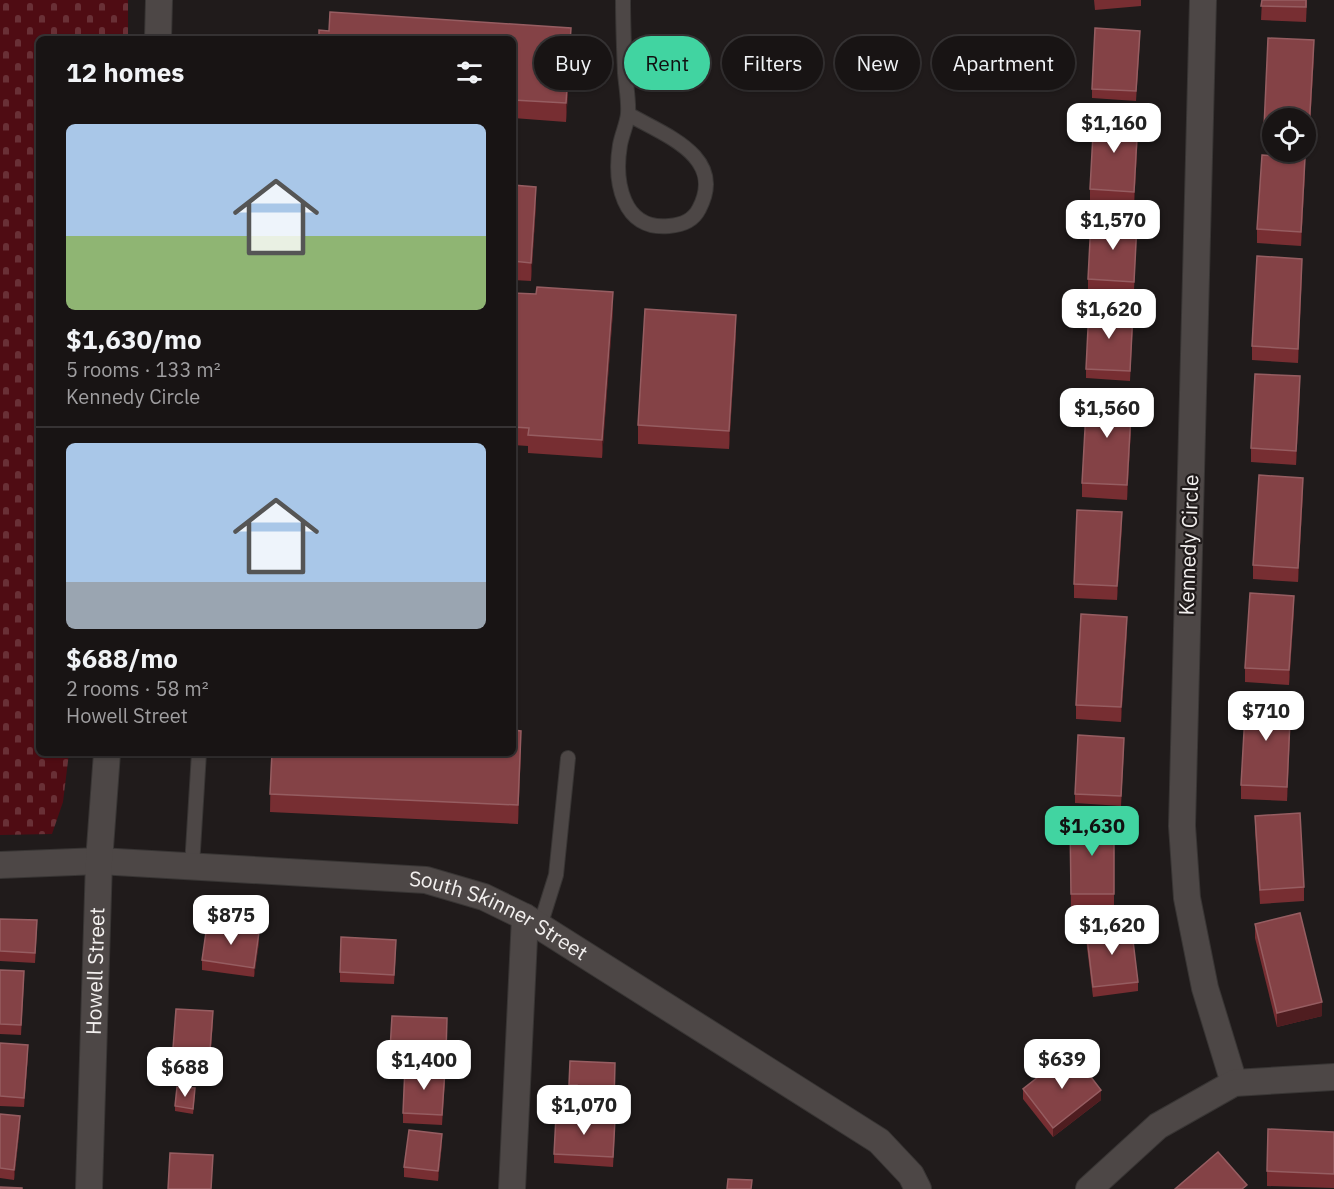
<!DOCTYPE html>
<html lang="en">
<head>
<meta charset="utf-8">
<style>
	body { margin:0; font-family:"IBM Plex Sans",sans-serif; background:#211d1d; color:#f1f3f6; height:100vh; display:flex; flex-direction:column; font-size:22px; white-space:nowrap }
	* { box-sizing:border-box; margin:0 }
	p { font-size:20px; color:#9f9ea0 }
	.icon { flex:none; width:33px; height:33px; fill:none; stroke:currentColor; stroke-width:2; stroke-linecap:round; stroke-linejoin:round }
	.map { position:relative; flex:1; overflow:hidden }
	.details { position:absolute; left:36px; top:36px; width:480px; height:720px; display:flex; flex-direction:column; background:#181414; border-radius:9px; box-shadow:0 2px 4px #0004,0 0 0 2px #363334 }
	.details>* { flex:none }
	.top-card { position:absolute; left:534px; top:36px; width:570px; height:54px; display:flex; gap:12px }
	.buttons { position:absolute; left:1262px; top:108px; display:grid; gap:12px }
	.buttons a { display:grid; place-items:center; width:54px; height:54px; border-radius:50%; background:#181414; box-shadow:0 2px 4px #0004,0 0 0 2px #363334; font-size:30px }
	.price { position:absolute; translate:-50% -51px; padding:0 14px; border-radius:12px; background:#fff; color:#222; font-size:20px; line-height:39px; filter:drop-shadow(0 2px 3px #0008) }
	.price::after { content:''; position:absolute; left:50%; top:36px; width:18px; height:14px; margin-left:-9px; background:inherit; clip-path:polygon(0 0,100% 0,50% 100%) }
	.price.on { background:#41d4a1; color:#111 }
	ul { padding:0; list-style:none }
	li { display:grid; align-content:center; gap:12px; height:318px; padding:0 30px }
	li+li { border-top:2px solid #363334 }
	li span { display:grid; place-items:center; height:186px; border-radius:9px; color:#555 }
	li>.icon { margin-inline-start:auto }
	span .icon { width:108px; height:108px; fill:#fffc; stroke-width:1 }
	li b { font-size:26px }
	h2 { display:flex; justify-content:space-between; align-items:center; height:72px; padding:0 30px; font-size:26px }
	.pill { padding:0 21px; border-radius:27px; background:#181414; box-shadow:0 2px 4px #0004,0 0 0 2px #363334; font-size:21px; line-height:54px }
	.pill.on { background:#41d4a1; color:#111 }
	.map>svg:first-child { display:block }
</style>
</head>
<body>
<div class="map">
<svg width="1334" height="1189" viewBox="0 0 1334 1189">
	<defs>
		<pattern id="cemetery-stones" width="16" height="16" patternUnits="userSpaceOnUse" patternTransform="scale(1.5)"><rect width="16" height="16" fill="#4f0c13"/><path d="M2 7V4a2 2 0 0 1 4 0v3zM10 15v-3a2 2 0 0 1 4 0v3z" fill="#693036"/></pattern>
	</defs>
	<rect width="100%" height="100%" fill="#201b1b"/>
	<polygon fill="url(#cemetery-stones)" points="0,0 128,0 128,39 39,39 39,753 69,753 63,802 52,834 0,835"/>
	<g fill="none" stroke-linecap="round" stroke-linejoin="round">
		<g stroke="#383534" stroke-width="16">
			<g id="service">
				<path d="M623,0C623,24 624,49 625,73C626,86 629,101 628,114C627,124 622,134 620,145C614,181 622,231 669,226C682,225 693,221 699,209C727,156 664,135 628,114"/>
				<polyline points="192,866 199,753"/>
				<polyline points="540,926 556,875 568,758"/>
			</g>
		</g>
		<g stroke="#383534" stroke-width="28">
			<g id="minor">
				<polyline points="1203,0 1182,826 1187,898 1205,988 1234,1083"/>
				<polyline points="158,39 159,0"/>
				<path id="s1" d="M0,865L99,861L426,880L484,897L525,917L879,1141L911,1175L918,1189"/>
				<path id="s2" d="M89,1189L99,861L107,753"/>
				<polyline points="512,1189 525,917"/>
				<polyline points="1089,1189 1158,1126 1234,1083 1334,1077"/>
			</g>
		</g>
		<use href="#service" stroke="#4d4746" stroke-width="14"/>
		<use href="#minor" stroke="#4d4746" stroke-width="26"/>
	</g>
	<g fill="#772e32">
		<polygon points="1094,0 1141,0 1141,6 1095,10"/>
		<polygon points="1262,0 1307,0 1306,22 1261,20"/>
		<polygon points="513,39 571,46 566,122 513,118"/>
		<polygon points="1140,40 1136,101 1092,98 1092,89"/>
		<polygon points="1314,54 1309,144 1305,144 1305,118 1272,118 1272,143 1264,142 1264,128"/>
		<polygon points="1138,132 1134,206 1090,204 1090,189"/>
		<polygon points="1305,172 1301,246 1257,243 1257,229"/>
		<polygon points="513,185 536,205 531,281 513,280"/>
		<polygon points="1137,223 1134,291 1088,289 1088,279"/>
		<polygon points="1302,273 1298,363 1252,360 1252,346"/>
		<polygon points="513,293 613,311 602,458 528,453 528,446 513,445"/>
		<polygon points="1133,321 1130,381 1086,378 1086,369"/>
		<polygon points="736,333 729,449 638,444 638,425"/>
		<polygon points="1300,390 1296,465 1251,462 1251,448"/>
		<polygon points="1132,410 1127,500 1082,497 1082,483"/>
		<polygon points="1303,492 1298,582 1253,579 1253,565"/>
		<polygon points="1122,526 1117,600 1074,598 1074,584"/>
		<polygon points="1294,610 1289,685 1245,682 1245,668"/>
		<polygon points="1127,631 1121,722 1076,719 1076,705"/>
		<polygon points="1291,712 1287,801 1241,799 1241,785"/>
		<polygon points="1124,748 1121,806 1075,803 1075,794"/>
		<polygon points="521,749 518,824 270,812 271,755 250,754 250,753 513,753"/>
		<polygon points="1255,816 1304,887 1304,901 1260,904 1255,830"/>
		<polygon points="1070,820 1114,820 1114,909 1071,909"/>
		<polygon points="0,919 37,930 35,963 0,961"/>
		<polygon points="1255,924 1322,1016 1277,1027 1255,938"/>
		<polygon points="1086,929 1138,982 1138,991 1093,997 1086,939"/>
		<polygon points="259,942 254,977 202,970 202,960"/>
		<polygon points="396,950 394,984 340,982 340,972"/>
		<polygon points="0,970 24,981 21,1035 0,1034"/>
		<polygon points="213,1021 209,1073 172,1071 172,1061"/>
		<polygon points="447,1028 446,1062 390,1060 390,1050"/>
		<polygon points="0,1043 28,1055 24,1107 0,1106"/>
		<polygon points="615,1073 614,1112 576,1111 576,1095 569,1095 569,1085"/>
		<polygon points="445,1079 442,1125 403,1123 403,1113"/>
		<polygon points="1023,1089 1101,1100 1053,1137 1023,1099"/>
		<polygon points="195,1093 193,1114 175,1111 175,1106"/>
		<polygon points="0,1114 20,1126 14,1180 0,1178"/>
		<polygon points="615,1129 613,1167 554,1163 554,1154"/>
		<polygon points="1334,1132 1334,1188 1267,1186 1267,1171"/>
		<polygon points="442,1144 438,1181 404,1177 404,1167"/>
	</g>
	<g fill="#4f1d20">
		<polygon points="571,28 571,46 566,122 566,103"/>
		<polygon points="1314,40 1314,54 1309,144 1309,130"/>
		<polygon points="1138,118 1138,132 1134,206 1134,192"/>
		<polygon points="1305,158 1305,172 1301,246 1301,232"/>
		<polygon points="536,187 536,205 531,281 531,263"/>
		<polygon points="1302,259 1302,273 1298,363 1298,349"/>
		<polygon points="613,292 613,311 602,458 602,440"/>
		<polygon points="736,315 736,333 729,449 729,431"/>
		<polygon points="1300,376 1300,390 1296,465 1296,451"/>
		<polygon points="1132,395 1132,410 1127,500 1127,485"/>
		<polygon points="1303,478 1303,492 1298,582 1298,568"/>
		<polygon points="1122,512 1122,526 1117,600 1117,586"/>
		<polygon points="1294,596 1294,610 1289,685 1289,670"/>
		<polygon points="1127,617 1127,631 1121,722 1121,707"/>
		<polygon points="1291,698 1291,712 1287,801 1287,787"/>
		<polygon points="521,731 521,749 518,824 518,805"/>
		<polygon points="259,932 259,942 254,977 254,968"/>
		<polygon points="1322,1002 1322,1016 1277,1027 1277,1013"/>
		<polygon points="213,1011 213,1021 209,1073 209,1064"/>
		<polygon points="28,1045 28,1055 24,1107 24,1098"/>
		<polygon points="1101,1090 1101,1100 1053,1137 1053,1128"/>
		<polygon points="20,1116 20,1126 14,1180 14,1170"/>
		<polygon points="442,1134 442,1144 438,1181 438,1171"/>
	</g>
	<g fill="#844246" stroke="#965d61" stroke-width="1.5">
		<polygon points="1262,0 1306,0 1306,7 1261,6"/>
		<polygon points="330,12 571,28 566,103 513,100 513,39 319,39 319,30 329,31"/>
		<polygon points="1095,28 1140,31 1136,91 1092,89"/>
		<polygon points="1268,38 1314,40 1309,130 1305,130 1305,118 1272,118 1272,128 1264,128"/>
		<polygon points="1094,116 1138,118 1134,192 1090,189"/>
		<polygon points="1262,155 1305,158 1301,232 1257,229"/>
		<polygon points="513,185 536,187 531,263 513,261"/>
		<polygon points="1091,221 1137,223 1134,282 1088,279"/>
		<polygon points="1257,256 1302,259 1298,349 1252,346"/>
		<polygon points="537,287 613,292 602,440 528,435 529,428 513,427 513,293 536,294"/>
		<polygon points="1089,308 1133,311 1130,371 1086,369"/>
		<polygon points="645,309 736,315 729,431 638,425"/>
		<polygon points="1255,374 1300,376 1296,451 1251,448"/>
		<polygon points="1087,393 1132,395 1127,485 1082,483"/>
		<polygon points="1259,475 1303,478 1298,568 1253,565"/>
		<polygon points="1077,510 1122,512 1117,586 1074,584"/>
		<polygon points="1250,593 1294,596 1289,670 1245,668"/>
		<polygon points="1081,614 1127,617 1121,707 1076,705"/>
		<polygon points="1246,696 1291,698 1287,787 1241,785"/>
		<polygon points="513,730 521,731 518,805 270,794 272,753 513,753"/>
		<polygon points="1078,735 1124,738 1121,796 1075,794"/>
		<polygon points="1300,813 1304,887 1260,890 1255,816"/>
		<polygon points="1070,820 1114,820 1114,894 1071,894"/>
		<polygon points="1300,913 1322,1002 1277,1013 1255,924"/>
		<polygon points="0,919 37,920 35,953 0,951"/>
		<polygon points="1131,924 1138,982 1093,987 1086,929"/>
		<polygon points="207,925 259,932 254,968 202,960"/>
		<polygon points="341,937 396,940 394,975 340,972"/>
		<polygon points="0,970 24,971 21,1025 0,1024"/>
		<polygon points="176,1009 213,1011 209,1064 172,1061"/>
		<polygon points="392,1016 447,1018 446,1053 390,1050"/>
		<polygon points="0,1043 28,1045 24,1098 0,1096"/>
		<polygon points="1071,1051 1101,1090 1053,1128 1023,1089"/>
		<polygon points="570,1061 615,1063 614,1103 576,1101 577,1085 569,1085"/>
		<polygon points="405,1067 445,1069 442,1115 403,1113"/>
		<polygon points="177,1087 195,1088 193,1109 175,1106"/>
		<polygon points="0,1114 20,1116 14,1170 0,1168"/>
		<polygon points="556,1116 615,1119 613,1157 554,1154"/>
		<polygon points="1268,1129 1334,1132 1334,1174 1267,1171"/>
		<polygon points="409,1130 442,1134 438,1171 404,1167"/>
		<polygon points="1218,1152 1247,1185 1242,1189 1175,1189"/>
		<polygon points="170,1153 213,1155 211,1189 168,1189"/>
		<polygon points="728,1179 752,1180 751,1189 727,1189"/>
		<polygon points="0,1187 22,1188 22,1189 0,1189"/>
	</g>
	<g text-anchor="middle" stroke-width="4.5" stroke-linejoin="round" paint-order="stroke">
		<g font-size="21" fill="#f2efee" stroke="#201b1b">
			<text transform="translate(1189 545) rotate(-88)" y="7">Kennedy Circle</text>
			<text dy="7" stroke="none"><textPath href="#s1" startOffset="507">South Skinner Street</textPath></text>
			<text dy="7" stroke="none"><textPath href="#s2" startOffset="218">Howell Street</textPath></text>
		</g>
	</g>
</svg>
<div class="buttons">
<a><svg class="icon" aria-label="locate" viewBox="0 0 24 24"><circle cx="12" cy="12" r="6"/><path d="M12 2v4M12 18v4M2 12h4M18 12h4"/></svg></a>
</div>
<b class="price" style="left:1114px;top:154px">$1,160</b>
<b class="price" style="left:1113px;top:251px">$1,570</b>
<b class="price" style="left:1109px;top:340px">$1,620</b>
<b class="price" style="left:1107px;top:439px">$1,560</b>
<b class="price" style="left:1266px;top:742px">$710</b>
<b class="price on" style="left:1092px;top:857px">$1,630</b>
<b class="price" style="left:231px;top:946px">$875</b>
<b class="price" style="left:1112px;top:956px">$1,620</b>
<b class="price" style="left:1062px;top:1090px">$639</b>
<b class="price" style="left:424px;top:1091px">$1,400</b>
<b class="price" style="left:185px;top:1098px">$688</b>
<b class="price" style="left:584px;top:1136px">$1,070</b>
<div class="top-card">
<a class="pill">Buy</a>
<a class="pill on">Rent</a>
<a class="pill">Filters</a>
<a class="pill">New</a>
<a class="pill">Apartment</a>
</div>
<section class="details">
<h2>12 homes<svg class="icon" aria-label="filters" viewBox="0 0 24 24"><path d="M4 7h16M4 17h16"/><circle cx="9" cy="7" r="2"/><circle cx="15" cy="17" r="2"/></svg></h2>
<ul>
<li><span style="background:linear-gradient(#a9c7e8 60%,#8fb573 0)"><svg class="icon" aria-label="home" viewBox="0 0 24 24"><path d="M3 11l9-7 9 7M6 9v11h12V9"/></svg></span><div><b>$1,630/mo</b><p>5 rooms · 133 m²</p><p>Kennedy Circle</p></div></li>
<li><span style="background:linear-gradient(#a9c7e8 75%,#9aa5b1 0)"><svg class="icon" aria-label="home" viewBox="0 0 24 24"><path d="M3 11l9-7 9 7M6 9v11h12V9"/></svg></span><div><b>$688/mo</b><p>2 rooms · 58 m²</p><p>Howell Street</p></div></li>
</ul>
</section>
</div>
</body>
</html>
